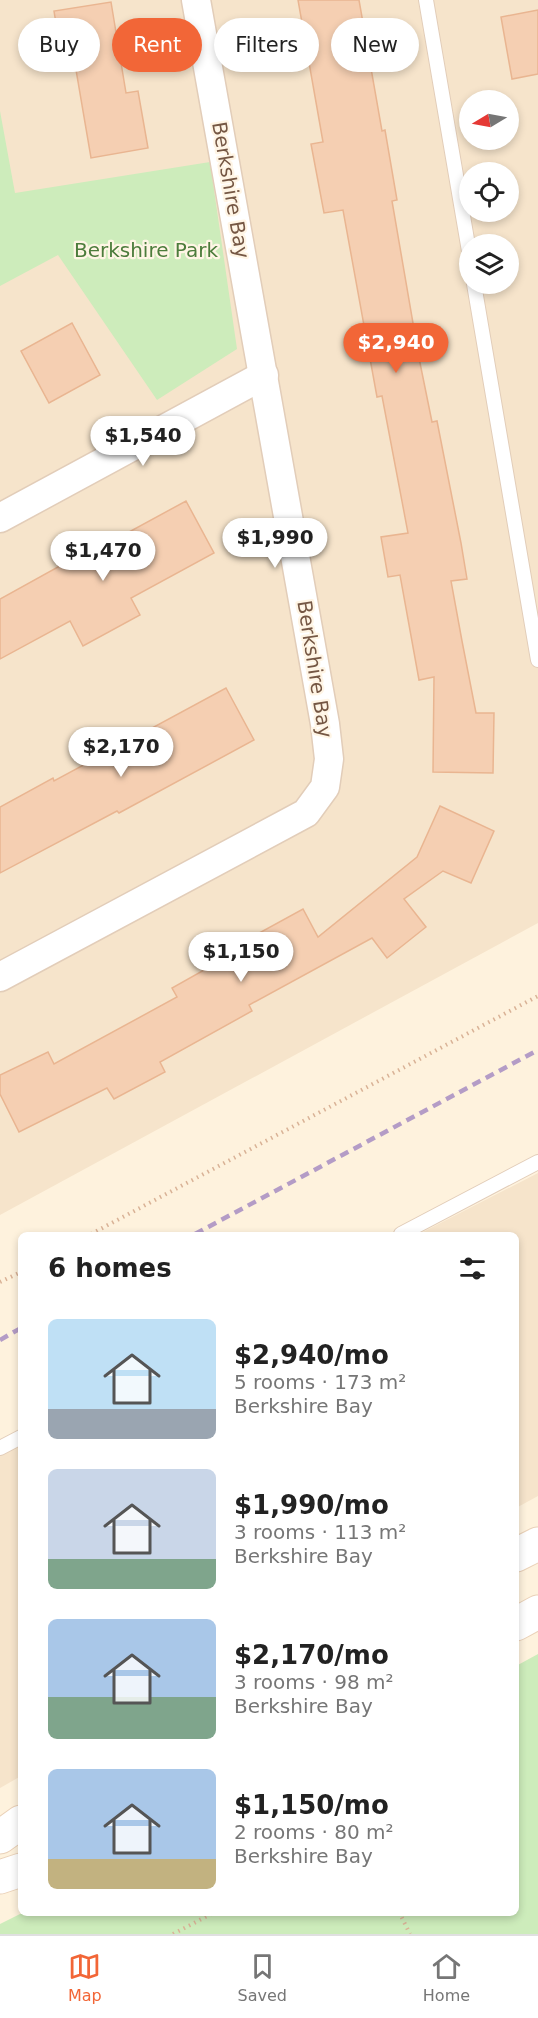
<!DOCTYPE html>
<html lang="en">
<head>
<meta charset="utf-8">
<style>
	body { margin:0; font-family:"DejaVu Sans",sans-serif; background:#f6f6f6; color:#222; height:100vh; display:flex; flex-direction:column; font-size:22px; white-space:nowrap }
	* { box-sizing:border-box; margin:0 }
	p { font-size:20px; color:#767676 }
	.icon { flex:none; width:33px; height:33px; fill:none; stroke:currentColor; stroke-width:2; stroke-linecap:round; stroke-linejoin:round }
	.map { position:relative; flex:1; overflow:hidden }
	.drawer { position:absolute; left:18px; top:1232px; width:501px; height:684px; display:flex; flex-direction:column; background:#fff; border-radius:9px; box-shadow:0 3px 9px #0003 }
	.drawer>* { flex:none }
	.banner { position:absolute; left:18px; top:18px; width:502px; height:54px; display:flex; gap:12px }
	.needle { width:39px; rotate:260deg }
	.buttons { position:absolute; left:459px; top:90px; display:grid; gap:12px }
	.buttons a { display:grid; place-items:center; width:60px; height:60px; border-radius:50%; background:#fff; box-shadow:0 3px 9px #0003; font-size:30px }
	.price { position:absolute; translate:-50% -51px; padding:0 14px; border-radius:21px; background:#fff; color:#222; font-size:20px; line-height:39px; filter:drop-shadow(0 2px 3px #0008) }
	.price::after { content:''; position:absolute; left:50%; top:36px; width:18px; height:14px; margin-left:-9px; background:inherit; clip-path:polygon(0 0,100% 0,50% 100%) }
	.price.active { background:#f26637; color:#fff }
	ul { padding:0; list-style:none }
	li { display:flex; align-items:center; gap:18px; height:150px; padding:0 30px }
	li span { display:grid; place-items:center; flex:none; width:168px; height:120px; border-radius:9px; color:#555 }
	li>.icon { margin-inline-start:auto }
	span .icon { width:72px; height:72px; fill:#fffc; stroke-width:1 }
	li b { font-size:26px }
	h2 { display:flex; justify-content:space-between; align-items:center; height:72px; padding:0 30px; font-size:26px }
	.tag { padding:0 21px; border-radius:27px; background:#fff; box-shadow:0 3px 9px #0003; font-size:21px; line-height:54px }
	.tag.active { background:#f26637; color:#fff }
	.menu { display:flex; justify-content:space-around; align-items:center; height:84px; border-top:2px solid #e0e0e0; background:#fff; font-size:16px; color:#767676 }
	.menu a { display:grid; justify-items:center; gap:3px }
	.menu .active { color:#f26637 }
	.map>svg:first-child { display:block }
</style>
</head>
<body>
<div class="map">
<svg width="538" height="1934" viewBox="0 0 538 1934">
	<rect width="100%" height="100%" fill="#fef2dd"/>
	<g fill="#f6e4cb" fill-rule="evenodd">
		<path d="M0,0H538V923L0,1215ZM470,100H508V140H470ZM470,172H508V212H470ZM470,244H508V284H470Z"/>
		<polygon points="538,1173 538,1496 516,1508 516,1234 419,1234"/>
		<polygon points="21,1440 21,1776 0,1788 0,1451"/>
	</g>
	<g fill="#cdecbb">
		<polygon points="0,111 15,193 210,162 237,349 157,400 58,255 0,286"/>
		<polygon points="538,1654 538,1934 0,1934 0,1924 24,1912 516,1912 516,1666"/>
	</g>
	<g fill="#f5cfb2" stroke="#e9b591" stroke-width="1.5">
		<polygon points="298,0 359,0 382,131 385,130 397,200 392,201 419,358 432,422 437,421 461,543 467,579 451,581 462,641 476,713 494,713 493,773 433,772 434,677 419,680 400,575 388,577 381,537 408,533 382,396 377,397 343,210 324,213 311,144 323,142"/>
		<polygon points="111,2 126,93 138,91 148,148 91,158 74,58 62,60 54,11"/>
		<polygon points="538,10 538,74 512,79 501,17"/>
		<polygon points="72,323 100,375 49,403 21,351"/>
		<polygon points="186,501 214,553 131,598 140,615 83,646 70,621 0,659 0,599 94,547 96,550"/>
		<polygon points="226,688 254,740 119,813 117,811 0,873 0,807 53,778 54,781"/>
		<polygon points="440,806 494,831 471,883 443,871 404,899 426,927 387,958 372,938 249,1005 252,1011 160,1062 165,1072 114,1099 107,1088 19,1132 0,1094 0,1075 48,1052 54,1064 177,997 172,988 254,942 252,937 303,909 318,937 417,857"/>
	</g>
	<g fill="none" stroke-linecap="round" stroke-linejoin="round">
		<g stroke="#e2cdb9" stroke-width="16">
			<g id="service">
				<polyline points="426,0 470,257"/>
				<polyline points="474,284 538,660"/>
				<polyline points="401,1234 538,1162"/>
				<polyline points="0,1448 21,1437"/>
			</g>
		</g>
		<g stroke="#e2cdb9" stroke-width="31">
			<g id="minor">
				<polyline points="0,518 264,375"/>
				<polyline points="0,977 306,813 325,787 329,759 325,724 196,0"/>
			</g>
		</g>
		<g stroke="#ead1b8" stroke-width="35">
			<g id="secondary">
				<polyline points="516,1555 538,1544"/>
				<polyline points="516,1624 538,1612"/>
				<polyline points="0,1837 21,1822"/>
				<polyline points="0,1877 21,1870"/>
			</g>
		</g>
		<g stroke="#d9b296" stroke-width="4" stroke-dasharray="1.5 4.5" stroke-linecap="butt">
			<polyline points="91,1234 538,996"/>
			<polyline points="0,1282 21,1272"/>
			<polyline points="399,1912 410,1934"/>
			<polyline points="173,1934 215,1912"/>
		</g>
		<use href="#service" stroke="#fff" stroke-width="14"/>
		<use href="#minor" stroke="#fff" stroke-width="28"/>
		<use href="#secondary" stroke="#fff" stroke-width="33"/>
		<g stroke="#b49cc6" stroke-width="4.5" stroke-dasharray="9 6" stroke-linecap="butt">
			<polyline points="195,1234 538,1050"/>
			<polyline points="0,1340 21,1328"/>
		</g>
	</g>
	<g text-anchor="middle" stroke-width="4.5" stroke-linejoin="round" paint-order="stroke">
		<g font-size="20" fill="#755744" stroke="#fff5e5">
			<text transform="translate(231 190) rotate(80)" y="7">Berkshire Bay</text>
			<text transform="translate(315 669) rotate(81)" y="7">Berkshire Bay</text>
		</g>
		<g font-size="20" fill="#4c7c3b" stroke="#fff5e5">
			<text x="146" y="257">Berkshire Park</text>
		</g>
	</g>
</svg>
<div class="buttons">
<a><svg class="needle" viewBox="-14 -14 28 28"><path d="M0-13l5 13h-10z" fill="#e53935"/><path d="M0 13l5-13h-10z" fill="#767676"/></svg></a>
<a><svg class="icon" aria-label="locate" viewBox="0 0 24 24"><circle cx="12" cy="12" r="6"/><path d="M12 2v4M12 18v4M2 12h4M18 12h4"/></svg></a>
<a><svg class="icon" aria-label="layers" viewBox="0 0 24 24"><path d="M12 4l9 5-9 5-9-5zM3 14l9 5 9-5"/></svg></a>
</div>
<b class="price active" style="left:396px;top:374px">$2,940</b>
<b class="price" style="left:143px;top:467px">$1,540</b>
<b class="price" style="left:275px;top:569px">$1,990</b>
<b class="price" style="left:103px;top:582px">$1,470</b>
<b class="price" style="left:121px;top:778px">$2,170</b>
<b class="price" style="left:241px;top:983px">$1,150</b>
<div class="banner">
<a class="tag">Buy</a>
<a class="tag active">Rent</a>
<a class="tag">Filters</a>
<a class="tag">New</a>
</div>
<section class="drawer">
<h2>6 homes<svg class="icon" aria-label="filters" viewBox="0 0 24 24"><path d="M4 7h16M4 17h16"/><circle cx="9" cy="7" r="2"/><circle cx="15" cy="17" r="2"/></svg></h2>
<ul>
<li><span style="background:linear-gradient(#bfe0f5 75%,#9aa5b1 0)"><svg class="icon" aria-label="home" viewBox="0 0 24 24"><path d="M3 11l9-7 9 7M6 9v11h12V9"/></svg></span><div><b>$2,940/mo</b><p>5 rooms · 173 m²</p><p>Berkshire Bay</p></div></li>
<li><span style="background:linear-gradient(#c9d6e8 75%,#7fa58c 0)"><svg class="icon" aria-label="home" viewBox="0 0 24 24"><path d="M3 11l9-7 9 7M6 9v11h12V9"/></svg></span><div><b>$1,990/mo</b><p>3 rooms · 113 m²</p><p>Berkshire Bay</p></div></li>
<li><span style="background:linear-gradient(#a9c7e8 65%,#7fa58c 0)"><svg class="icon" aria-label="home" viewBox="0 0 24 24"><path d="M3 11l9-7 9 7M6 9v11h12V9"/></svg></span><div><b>$2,170/mo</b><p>3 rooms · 98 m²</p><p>Berkshire Bay</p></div></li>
<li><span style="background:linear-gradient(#a9c7e8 75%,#c2b280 0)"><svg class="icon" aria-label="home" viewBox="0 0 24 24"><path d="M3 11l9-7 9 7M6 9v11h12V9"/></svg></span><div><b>$1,150/mo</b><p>2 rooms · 80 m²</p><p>Berkshire Bay</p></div></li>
</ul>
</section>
</div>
<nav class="menu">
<a class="active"><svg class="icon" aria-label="map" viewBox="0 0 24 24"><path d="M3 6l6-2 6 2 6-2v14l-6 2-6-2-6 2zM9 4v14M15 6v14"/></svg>Map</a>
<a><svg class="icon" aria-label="saved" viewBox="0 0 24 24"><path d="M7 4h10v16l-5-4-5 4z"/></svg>Saved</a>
<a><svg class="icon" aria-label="home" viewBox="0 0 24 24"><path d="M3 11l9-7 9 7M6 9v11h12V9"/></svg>Home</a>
</nav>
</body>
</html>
